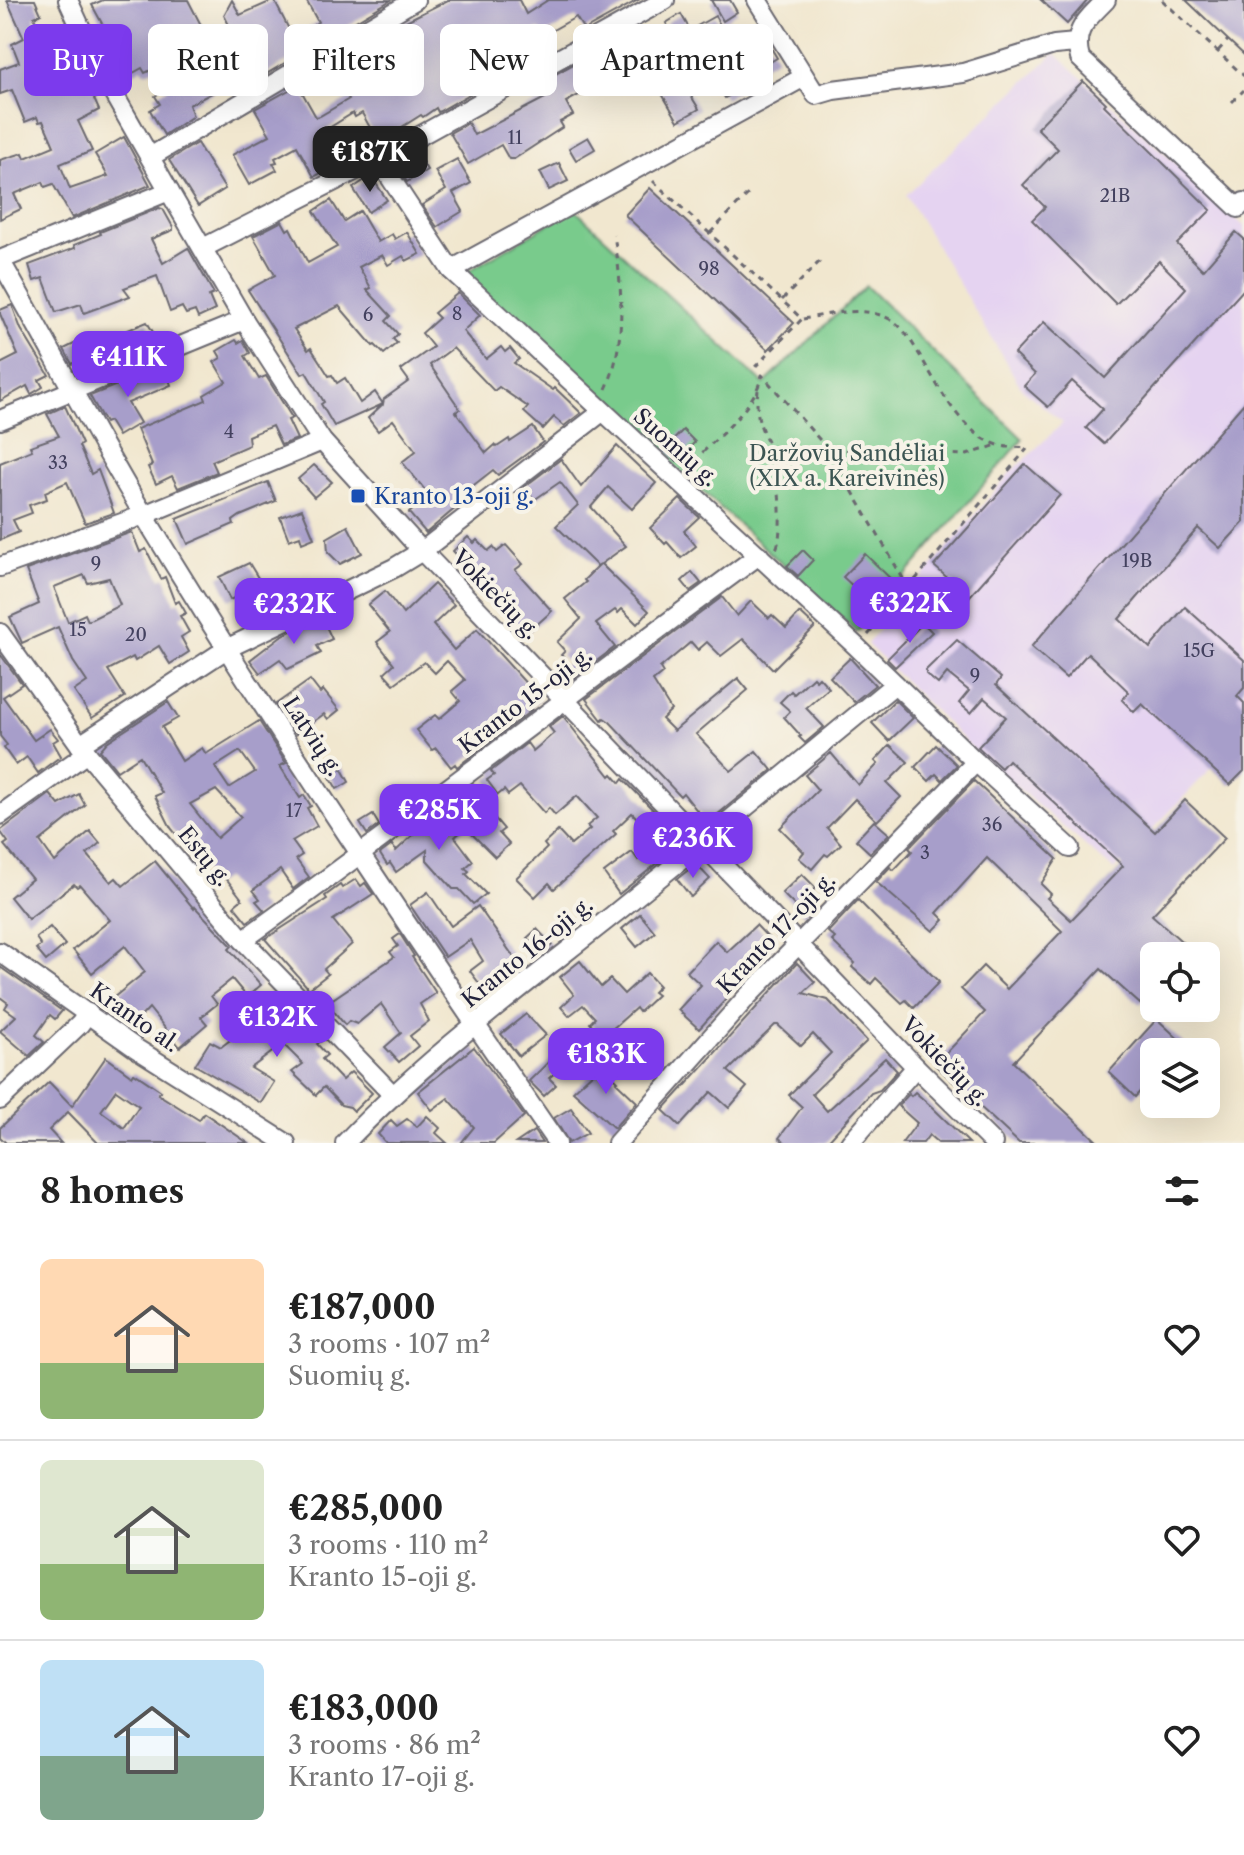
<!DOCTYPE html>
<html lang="en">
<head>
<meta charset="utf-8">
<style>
	body { margin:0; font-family:"Libre Caslon Text",serif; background:#f6f6f6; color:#222; height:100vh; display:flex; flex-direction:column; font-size:30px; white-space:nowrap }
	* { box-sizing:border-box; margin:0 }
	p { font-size:26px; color:#767676 }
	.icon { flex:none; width:44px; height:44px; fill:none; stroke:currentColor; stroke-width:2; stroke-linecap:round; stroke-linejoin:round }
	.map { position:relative; height:1143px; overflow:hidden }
	.drawer { display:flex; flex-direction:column; background:#fff; flex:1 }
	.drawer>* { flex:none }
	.top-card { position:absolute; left:24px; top:24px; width:800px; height:72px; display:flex; gap:16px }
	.buttons { position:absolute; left:1140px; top:942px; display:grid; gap:16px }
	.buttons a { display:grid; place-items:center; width:80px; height:80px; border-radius:12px; background:#fff; box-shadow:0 8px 32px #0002; font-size:40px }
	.price { position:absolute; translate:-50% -68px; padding:0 18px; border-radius:16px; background:#7c3aed; color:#fff; font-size:26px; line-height:52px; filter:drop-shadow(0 2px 4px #0008) }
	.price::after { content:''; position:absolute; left:50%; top:48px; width:24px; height:18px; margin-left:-12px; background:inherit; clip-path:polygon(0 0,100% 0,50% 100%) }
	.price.selected { background:#222; color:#fff }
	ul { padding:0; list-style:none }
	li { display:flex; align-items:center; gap:24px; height:200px; padding:0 40px }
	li+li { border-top:2px solid #e0e0e0 }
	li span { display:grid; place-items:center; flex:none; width:224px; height:160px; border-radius:12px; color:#555 }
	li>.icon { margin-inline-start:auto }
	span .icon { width:96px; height:96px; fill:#fffc; stroke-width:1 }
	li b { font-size:34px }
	h2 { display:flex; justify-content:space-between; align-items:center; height:96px; padding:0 40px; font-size:34px }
	.chip { padding:0 28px; border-radius:12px; background:#fff; box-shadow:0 8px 32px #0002; font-size:28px; line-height:72px }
	.chip.selected { background:#7c3aed; color:#fff }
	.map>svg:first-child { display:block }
</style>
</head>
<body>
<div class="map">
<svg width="1244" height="1143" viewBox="0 0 1244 1143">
	<rect width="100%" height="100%" fill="#f7f3e8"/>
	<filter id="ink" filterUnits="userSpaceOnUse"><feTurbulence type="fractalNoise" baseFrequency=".0125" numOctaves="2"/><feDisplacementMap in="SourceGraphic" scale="16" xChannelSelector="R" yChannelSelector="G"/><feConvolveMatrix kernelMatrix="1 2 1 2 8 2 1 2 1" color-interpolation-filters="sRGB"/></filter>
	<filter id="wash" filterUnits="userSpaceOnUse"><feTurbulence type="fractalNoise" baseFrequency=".006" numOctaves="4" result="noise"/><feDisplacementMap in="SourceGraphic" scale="32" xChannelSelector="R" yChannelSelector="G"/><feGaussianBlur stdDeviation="1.8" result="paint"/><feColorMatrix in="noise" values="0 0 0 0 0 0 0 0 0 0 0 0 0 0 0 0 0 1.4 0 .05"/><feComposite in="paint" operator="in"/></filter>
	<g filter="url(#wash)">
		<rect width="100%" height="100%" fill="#f1e7cf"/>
		<polygon fill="#e5d3f1" points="1055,53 1244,226 1244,734 1114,870 981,757 867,644 1009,474 1063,423 1022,389 906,195"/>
		<polygon fill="#79cb8c" stroke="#4e7664" stroke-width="2" points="574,209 764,384 866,286 1023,439 857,632 463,274"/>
		<g id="blocks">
			<g fill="#a79eca" fill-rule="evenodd">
				<polygon points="7,0 35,0 41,14 34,17 45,45 56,39 61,47 65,45 84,80 88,78 98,97 94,99 99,110 78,121 92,151 60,164 70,189 108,176 95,154 124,137 150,185 72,218 53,184 45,187 43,182 14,194 21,209 0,219 0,160 23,153 25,158 54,146 43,121 39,122 37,117 25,122 12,90 0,94 0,69 19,62 12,44 24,38"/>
				<polygon points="103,0 188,0 201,25 194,28 203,45 145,73 142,68 133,73 121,46 116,49 92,5"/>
				<polygon points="232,0 240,15 274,0 293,37 318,22 306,0 391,0 261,77 257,69 189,105 193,116 164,135 150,110 160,104 155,96 228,52 223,43 235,37 224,15"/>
				<polygon points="448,0 519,0 526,14 548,0 638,0 584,30 576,17 544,35 539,29 515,44 526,62 438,112 436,108 423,117 421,115 378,142 362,113 355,117 353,113 324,131 326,135 324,137 334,155 329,157 334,166 314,177 297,146 275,158 277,162 273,163 277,170 249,185 232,155 270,135 255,109 298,85 316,117 320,116 349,99 332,70 365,50 374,65 410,45 398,25"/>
				<polygon points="711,0 730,0 737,12 723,21"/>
				<polygon points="1041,0 1088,0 1067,24"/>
				<polygon points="1186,0 1244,0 1244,55 1228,40"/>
				<polygon points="681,14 690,30 715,16 737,54 765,38 777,58 738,81 742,89 725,98 688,32 676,40 666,23"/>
				<polygon points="633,31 643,47 634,53 641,64 608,83 606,80 566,102 573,115 560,122 563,127 514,159 509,159 501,145 468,164 450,133 468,123 474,135 545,98 538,84"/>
				<polygon points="675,70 699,109 678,121 655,82"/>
				<polygon points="1083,81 1106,103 1104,105 1211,210 1177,244 1203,270 1236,232 1244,239 1244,289 1104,444 1086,428 1103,409 1072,381 1048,407 1024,386 1035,374 1014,354 1044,322 1105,378 1186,288 1159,261 1116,304 1032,220 1045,207 1023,185 1058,149 1037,128"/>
				<polygon points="588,137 595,149 576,160 569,148"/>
				<polygon points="197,143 225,189 198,206 169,160"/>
				<polygon points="416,152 427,170 407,182 395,163"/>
				<polygon points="457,159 471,183 453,193 463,211 437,227 422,205 446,190 435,171"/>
				<polygon points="559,163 568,181 549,190 540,172"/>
				<polygon points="371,176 387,200 368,212 353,188"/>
				<polygon points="650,188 794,323 768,350 625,215"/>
				<polygon points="331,200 344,221 360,211 378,242 392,234 395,239 407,232 420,254 406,261 403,256 388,265 382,255 359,267 371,288 367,290 391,316 386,321 398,334 393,339 397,343 384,354 375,345 373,346 339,306 294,329 308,350 311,348 329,376 332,375 337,383 345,378 360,403 375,392 383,404 384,399 409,381 401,370 433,347 422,333 439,318 434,313 458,293 480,315 463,331 486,359 501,347 505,352 510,348 519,359 514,363 553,390 555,388 581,413 564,426 554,417 543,429 524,412 528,407 499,387 494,391 453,348 430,365 460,409 456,412 486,453 495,445 497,447 509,439 510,442 533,427 543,442 498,475 493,470 470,488 472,490 463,497 465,500 426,533 409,513 430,496 402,462 416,451 393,420 378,431 368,418 383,404 334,426 321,404 324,402 306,372 302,374 248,290 275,275 253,236 282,221 287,230 290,228 308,263 337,247 314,211"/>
				<polygon points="159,208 163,209 173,227 173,230 151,239 163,263 188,248 214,294 209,296 215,310 198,318 195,311 186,314 182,307 170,312 157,276 124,288 130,296 84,313 81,304 56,312 43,278 34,281 29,265 75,248 74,245 101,234 100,232"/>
				<polygon points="12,305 21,329 49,375 39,380 43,387 31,394 27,386 0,401 0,364 18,355 0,314 0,310"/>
				<polygon points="147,322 159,342 124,356 116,335"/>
				<polygon points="84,339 92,354 72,364 64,349"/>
				<polygon points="236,340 238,343 243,340 250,353 245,356 259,379 266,376 291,416 293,418 288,420 297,439 281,445 272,426 248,436 249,445 212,461 217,472 178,488 172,476 156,484 148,467 152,465 137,429 206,400 204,395 226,382 214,362 221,358 217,351"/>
				<polygon points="164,366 171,385 128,403 140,423 118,436 109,421 105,423 90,396"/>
				<polygon points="1244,403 1244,522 1220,548 1198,528 1119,619 1150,648 1185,607 1244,660 1244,688 1237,696 1244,703 1244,771 1230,785 1142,704 1134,712 1122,700 1129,692 1088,653 1066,678 1031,647"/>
				<polygon points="65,406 82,444 79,446 91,474 98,470 114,513 85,523 67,482 45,492 47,499 29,505 32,513 13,520 19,532 0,540 0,463 32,450 30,446 59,436 47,414"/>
				<polygon points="683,430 695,442 677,461 665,449"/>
				<polygon points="617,446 656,483 632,509 608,487 591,507 626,546 601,564 649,611 637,624 622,609 618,613 615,610 596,624 615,647 569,682 559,671 568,662 561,655 565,651 557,642 581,619 565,599 586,582 584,580 600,564 597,566 556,526 578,505 560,482 534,500 524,487 561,459 581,487"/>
				<polygon points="1025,464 1060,495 969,597 934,566"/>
				<polygon points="314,465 332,482 314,497 298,479"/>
				<polygon points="268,482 276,501 240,516 233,521 234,524 188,544 177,519"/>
				<polygon points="680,499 699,517 684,531 696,546 681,558 667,542 665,544 650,528"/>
				<polygon points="302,509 314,538 302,543 300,536 289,540 280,517"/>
				<polygon points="348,526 362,553 340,564 328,552 327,538"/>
				<path d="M132,532L140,552L146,549L161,579L165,577L175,603L179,601L186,613L180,616L189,632L181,637L189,652L170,664L159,646L135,661L133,657L108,670L125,697L92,718L74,691L87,682L73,661L58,627L22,643L10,617L39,604L26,570ZM84,575L88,583L109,578L120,605L88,621L85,614L68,622L54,587Z"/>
				<polygon points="468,537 474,543 477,540 488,551 493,547 497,552 506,545 523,564 515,570 552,611 525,635 501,608 505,605 453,551"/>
				<polygon points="803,550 813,560 798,576 787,566"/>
				<polygon points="865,554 894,582 872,604 843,577"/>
				<polygon points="249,563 263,586 266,584 269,590 277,586 286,603 264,617 248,591 230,600 219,577"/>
				<polygon points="692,572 701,583 690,591 682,581"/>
				<polygon points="434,584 454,605 433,625 454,650 477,629 540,699 528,710 532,710 457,767 455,764 451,767 436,748 432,750 416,730 435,715 439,719 460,701 452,691 465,680 447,661 435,673 424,662 394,684 384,673 394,664 377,642 390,632 368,605 385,591 403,614"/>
				<polygon points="722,597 737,616 751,601 769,618 772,615 786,628 800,613 815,627 773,669 743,639 721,656 707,642 698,650 691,642 660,668 663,673 653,681 671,710 662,719 674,731 738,678 748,690 696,734 731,771 756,751 772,770 707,823 683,793 680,796 610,722 604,718 602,720 586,699"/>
				<polygon points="321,616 332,639 317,646 321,653 288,669 280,659 260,673 250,660 281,636"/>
				<polygon points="923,623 932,632 895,667 887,659"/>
				<polygon points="957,640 1001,678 996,685 1155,832 1185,800 1225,838 1152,915 1198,956 1154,956 1154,989 1140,1004 1101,969 1013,1062 1099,1143 1019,1143 935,1065 985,1012 961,989 983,966 1007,989 1062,931 987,858 937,913 944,920 933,931 876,882 890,867 894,870 912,851 909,848 974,781 1057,859 1041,884 1051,894 1047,898 1071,920 1123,866 1008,760 1001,768 978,747 1006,717 984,698 971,713 959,703 969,691 947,673 938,684 926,674 926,670"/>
				<polygon points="0,654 22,684 3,697 34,740 50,729 58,739 53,742 61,756 38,773 27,757 16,765 4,748 7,745 0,736"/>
				<polygon points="850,658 875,685 854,702 830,677"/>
				<polygon points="813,677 816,680 819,677 829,688 806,708 824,727 805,743 799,737 801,736 784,717 790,711 780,702 791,691 794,694"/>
				<polygon points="310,680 320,693 323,690 339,710 328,719 324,714 296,734 276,704"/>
				<polygon points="895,700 913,718 889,741 872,723"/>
				<path d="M168,702L178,718L162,727L182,761L202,748L206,754L259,721L286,763L280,766L300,798L304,795L311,806L307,808L317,826L292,841L302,855L296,859L309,877L293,889L280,870L253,890L260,899L256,901L264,910L247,922L234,906L242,899L225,877L217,884L171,828L155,796L162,793L140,756L117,771L100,750L107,742ZM240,751L255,772L229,788L215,767ZM216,790L241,817L217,838L190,804Z"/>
				<polygon points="563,716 610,776 612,774 620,783 623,779 657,814 645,826 632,813 613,831 616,834 554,889 549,883 535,897 516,878 547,848 544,844 558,831 571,845 590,829 587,826 597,818 577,796 555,815 549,808 544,813 520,786 508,795 504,790 498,795 487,780 494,775 491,771 527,743 533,751 554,733 549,727"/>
				<polygon points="890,745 908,762 887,783 901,797 877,821 855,799 827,828 841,844 828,856 825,854 812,869 799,858 804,852 780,828 818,790 805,775 831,753 858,785 878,764 875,761"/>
				<polygon points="936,745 957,765 942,780 936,774 929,781 915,767"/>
				<polygon points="339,764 349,782 337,789 327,772"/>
				<polygon points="50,794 59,805 79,794 85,805 40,841 55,862 90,831 100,843 87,854 111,882 116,878 123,886 155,861 194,909 195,907 232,946 229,949 261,985 247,997 232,979 211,996 217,1004 201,1017 207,1024 180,1047 149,1008 135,1023 127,1016 113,1003 113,998 145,972 125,946 92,973 73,950 110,920 80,885 77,887 74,884 28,919 10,897 32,879 4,845 8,842 0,831"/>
				<polygon points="447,804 465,828 455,837 473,861 465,868 469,871 466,874 486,894 473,904 459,889 453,889 427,860 427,850 396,872 390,863 387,865 380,854 392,845 396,851 415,833 414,831"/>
				<polygon points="491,814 504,829 499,833 509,844 495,857 470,832"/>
				<polygon points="373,815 379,825 367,834 360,823"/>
				<polygon points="874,821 889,834 870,853 856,840"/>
				<polygon points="664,838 674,850 619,894 604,873 632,852 638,860"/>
				<polygon points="696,864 710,879 691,897 677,879"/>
				<polygon points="802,874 816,888 810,893 818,901 804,915 782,893"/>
				<polygon points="356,879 361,886 365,883 373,894 333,920 352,944 324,969 328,974 309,989 265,939 327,899 325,896 340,885 342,888"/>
				<polygon points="428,892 451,926 478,906 520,966 485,991 470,971 483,961 470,940 445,957 410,905"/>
				<polygon points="858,900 939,982 914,1008 906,1000 902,1003 876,978 871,984 852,967 855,963 832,941 835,938 828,932"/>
				<polygon points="640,914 655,932 637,947 622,929"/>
				<polygon points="756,925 775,945 699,1029 678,1010 701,985 687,972 716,941 727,952"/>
				<polygon points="50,927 65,945 46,961 36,949 41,945 36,938"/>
				<polygon points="537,929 552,945 542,955 527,938"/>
				<polygon points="400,934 414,956 412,957 436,993 420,1004 429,1021 410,1036 418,1046 399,1062 385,1047 401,1033 381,1004 357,1024 349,1021 345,1025 327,1003 394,957 390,952 398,946 393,939"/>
				<polygon points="580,961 601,987 610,979 624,994 647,973 659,986 653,992 657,995 639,1012 636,1008 603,1037 590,1023 595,1018 583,1005 569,1016 561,1007 574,995 560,977"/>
				<polygon points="797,963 815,982 803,993 828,1000 867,1041 812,1094 827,1111 885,1058 897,1071 880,1090 871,1093 826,1143 786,1143 779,1138 802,1107 789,1095 831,1053 813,1034 801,1046 778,1025 775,1025 728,1071 747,1087 729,1108 711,1092 680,1126 663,1110"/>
				<polygon points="0,967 62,1011 55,1019 50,1015 36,1035 44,1042 29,1056 0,1031 16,1016 5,1008 8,1003 0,997"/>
				<polygon points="256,998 272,1018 276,1014 288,1030 299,1023 304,1023 321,1041 317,1044 327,1055 322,1059 342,1080 351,1072 372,1093 354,1111 350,1107 341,1105 324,1087 316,1095 292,1072 303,1064 283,1044 251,1068 274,1082 261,1103 195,1065 210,1041 221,1047 247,1027 236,1013"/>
				<polygon points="526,1014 546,1035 519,1056 501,1034"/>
				<polygon points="1157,1019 1184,1044 1177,1052 1154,1052 1154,1076 1135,1097 1109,1072"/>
				<polygon points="566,1045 575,1055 549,1078 556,1085 544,1096 529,1081"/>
				<polygon points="474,1047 524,1116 494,1143 461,1143 474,1127 448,1098 432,1110 418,1092"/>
				<path d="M106,1057L132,1076L134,1073L161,1091L158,1094L199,1120L204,1113L248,1143H98L68,1112L49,1130L61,1143H6L0,1137V1128L49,1082L72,1106ZM116,1090L139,1106L124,1128L101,1111Z"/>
				<polygon points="602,1065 618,1081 616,1082 637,1102 614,1128 573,1091"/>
				<polygon points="915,1092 933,1108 969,1143 938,1143 929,1135 923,1143 902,1143 917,1123 898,1106 909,1094 911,1096"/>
				<polygon points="571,1108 588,1133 569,1143 554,1118"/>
				<polygon points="427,1116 440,1128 436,1133 447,1143 386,1143 378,1134 391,1120 397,1126 407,1119 417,1127"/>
				<polygon points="534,1131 542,1143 516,1143"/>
			</g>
		</g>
	</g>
	<g filter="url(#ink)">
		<use href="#blocks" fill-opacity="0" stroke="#6a676f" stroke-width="2"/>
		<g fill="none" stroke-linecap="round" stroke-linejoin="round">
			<g stroke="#6a676f" stroke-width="22">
				<g id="minor">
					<polyline points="68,0 100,70 169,191 244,320 322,441 422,551 916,1067 993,1143"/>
					<polyline points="757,0 816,95 833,90 963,73 1054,45 1076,43"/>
					<path d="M1106,0C1087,20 1072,29 1080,58L1238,208L1244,202"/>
					<polyline points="150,157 415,0"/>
					<polyline points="378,159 451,270 857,647 976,762 1070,848"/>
					<polyline points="203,248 378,159 665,0"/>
					<path d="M0,260C49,345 94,433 145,517C275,731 415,938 557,1143"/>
					<polyline points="0,260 169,191"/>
					<polyline points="451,270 804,77"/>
					<polyline points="0,420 244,320"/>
					<polyline points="0,567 144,515 322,441"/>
					<polyline points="0,633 80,745 243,940 392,1094"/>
					<polyline points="80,745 228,648 394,568 422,551 602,412"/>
					<polyline points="0,815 87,753"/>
					<path d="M243,940C417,815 585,682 759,555"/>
					<polyline points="0,952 137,1049 286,1143"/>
					<polyline points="0,1100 80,1024 88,1013"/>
					<path d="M345,1143C426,1058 521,988 613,915C708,839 801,761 895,684"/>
					<polyline points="617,1143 747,997 976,762"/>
					<polyline points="850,1143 916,1067"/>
				</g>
			</g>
			<g stroke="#6a676f" stroke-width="3" stroke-dasharray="6 6" stroke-linecap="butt">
				<polyline points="1162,0 1244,76"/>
				<polyline points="1218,51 1228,40"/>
				<polyline points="1232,102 1244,90"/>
				<polyline points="653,181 802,319 754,368"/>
				<polyline points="710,233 750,192"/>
				<polyline points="782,300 822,259"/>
				<path d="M803,319C831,314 866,304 893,321C903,327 913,344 919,354C938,385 960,433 998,445C1007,448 1019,447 1028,448"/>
				<path d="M606,389C627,343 622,284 614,235"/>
				<path d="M758,390C754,421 763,429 773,456C779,472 784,536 776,549"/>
				<polyline points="828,449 908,587"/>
				<path d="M694,461C718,436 754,409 762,375L828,449L967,455L997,445"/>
				<polyline points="868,635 1027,449"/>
			</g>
			<use href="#minor" stroke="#fff" stroke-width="18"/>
		</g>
	</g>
	<rect fill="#1a4fb4" stroke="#f7f3e8" stroke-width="3" x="350" y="488" width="16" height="16" rx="4"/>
	<g text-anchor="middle" stroke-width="8" stroke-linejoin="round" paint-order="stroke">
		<g font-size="18" fill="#43415f">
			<text x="515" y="144">11</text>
			<text x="1115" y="202">21B</text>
			<text x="709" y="275">98</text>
			<text x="457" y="320">8</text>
			<text x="368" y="321">6</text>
			<text x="229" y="438">4</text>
			<text x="58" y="469">33</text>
			<text x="1137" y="567">19B</text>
			<text x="96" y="570">9</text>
			<text x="78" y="636">15</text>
			<text x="136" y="641">20</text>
			<text x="1199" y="657">15G</text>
			<text x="975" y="682">9</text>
			<text x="294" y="817">17</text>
			<text x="992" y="831">36</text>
			<text x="925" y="859">3</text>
		</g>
		<g font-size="22" fill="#22223b" stroke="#f7f3e8">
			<text transform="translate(676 447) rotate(42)" y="8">Suomių g.</text>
			<text transform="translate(496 594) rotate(46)" y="8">Vokiečių g.</text>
			<text transform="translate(525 700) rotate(-37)" y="8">Kranto 15-oji g.</text>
			<text transform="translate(313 736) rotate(57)" y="8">Latvių g.</text>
			<text transform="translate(205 856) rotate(51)" y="8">Estų g.</text>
			<text transform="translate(776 933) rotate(-46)" y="8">Kranto 17-oji g.</text>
			<text transform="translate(527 952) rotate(-39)" y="8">Kranto 16-oji g.</text>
			<text transform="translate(135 1017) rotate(35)" y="8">Kranto al.</text>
			<text transform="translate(945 1061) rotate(46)" y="8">Vokiečių g.</text>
		</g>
		<g font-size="22" fill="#3c5553" stroke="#f7f3e8">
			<text x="847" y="461">Daržovių Sandėliai<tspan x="847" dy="25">(XIX a. Kareivinės)</tspan></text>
		</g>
		<g font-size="22" fill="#164399" stroke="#f7f3e8" text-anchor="start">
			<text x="374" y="504">Kranto 13-oji g.</text>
		</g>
	</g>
</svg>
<div class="buttons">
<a><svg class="icon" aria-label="locate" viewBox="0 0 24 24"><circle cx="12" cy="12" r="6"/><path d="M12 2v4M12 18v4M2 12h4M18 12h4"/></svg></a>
<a><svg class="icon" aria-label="layers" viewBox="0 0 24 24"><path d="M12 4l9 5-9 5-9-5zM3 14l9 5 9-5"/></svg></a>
</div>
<b class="price selected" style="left:370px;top:194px">€187K</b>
<b class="price" style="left:128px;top:399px">€411K</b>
<b class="price" style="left:910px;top:645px">€322K</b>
<b class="price" style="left:294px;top:646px">€232K</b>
<b class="price" style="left:439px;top:852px">€285K</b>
<b class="price" style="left:693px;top:880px">€236K</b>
<b class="price" style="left:277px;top:1059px">€132K</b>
<b class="price" style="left:606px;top:1096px">€183K</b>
<div class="top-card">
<a class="chip selected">Buy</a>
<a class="chip">Rent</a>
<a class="chip">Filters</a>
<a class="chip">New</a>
<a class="chip">Apartment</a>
</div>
</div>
<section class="drawer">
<h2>8 homes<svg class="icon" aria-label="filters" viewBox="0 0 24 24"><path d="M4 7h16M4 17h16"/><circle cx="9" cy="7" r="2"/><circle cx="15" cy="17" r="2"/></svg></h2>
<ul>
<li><span style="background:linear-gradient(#ffd9b3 65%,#8fb573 0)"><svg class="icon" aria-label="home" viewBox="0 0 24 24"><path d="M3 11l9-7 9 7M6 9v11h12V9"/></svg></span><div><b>€187,000</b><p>3 rooms · 107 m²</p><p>Suomių g.</p></div><svg class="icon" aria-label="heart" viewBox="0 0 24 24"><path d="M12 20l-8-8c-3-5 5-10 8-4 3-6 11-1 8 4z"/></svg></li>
<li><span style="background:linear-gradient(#dfe7d0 65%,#8fb573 0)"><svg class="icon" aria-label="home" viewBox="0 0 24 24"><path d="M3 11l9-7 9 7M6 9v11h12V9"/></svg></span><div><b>€285,000</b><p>3 rooms · 110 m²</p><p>Kranto 15-oji g.</p></div><svg class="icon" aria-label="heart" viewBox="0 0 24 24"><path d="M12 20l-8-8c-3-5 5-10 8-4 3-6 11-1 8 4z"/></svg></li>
<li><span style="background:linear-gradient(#bfe0f5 60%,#7fa58c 0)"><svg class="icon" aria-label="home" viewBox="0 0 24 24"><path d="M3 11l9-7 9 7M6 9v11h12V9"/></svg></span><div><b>€183,000</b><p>3 rooms · 86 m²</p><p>Kranto 17-oji g.</p></div><svg class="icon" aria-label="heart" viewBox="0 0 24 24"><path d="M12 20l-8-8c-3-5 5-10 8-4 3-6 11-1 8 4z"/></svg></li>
</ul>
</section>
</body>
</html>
